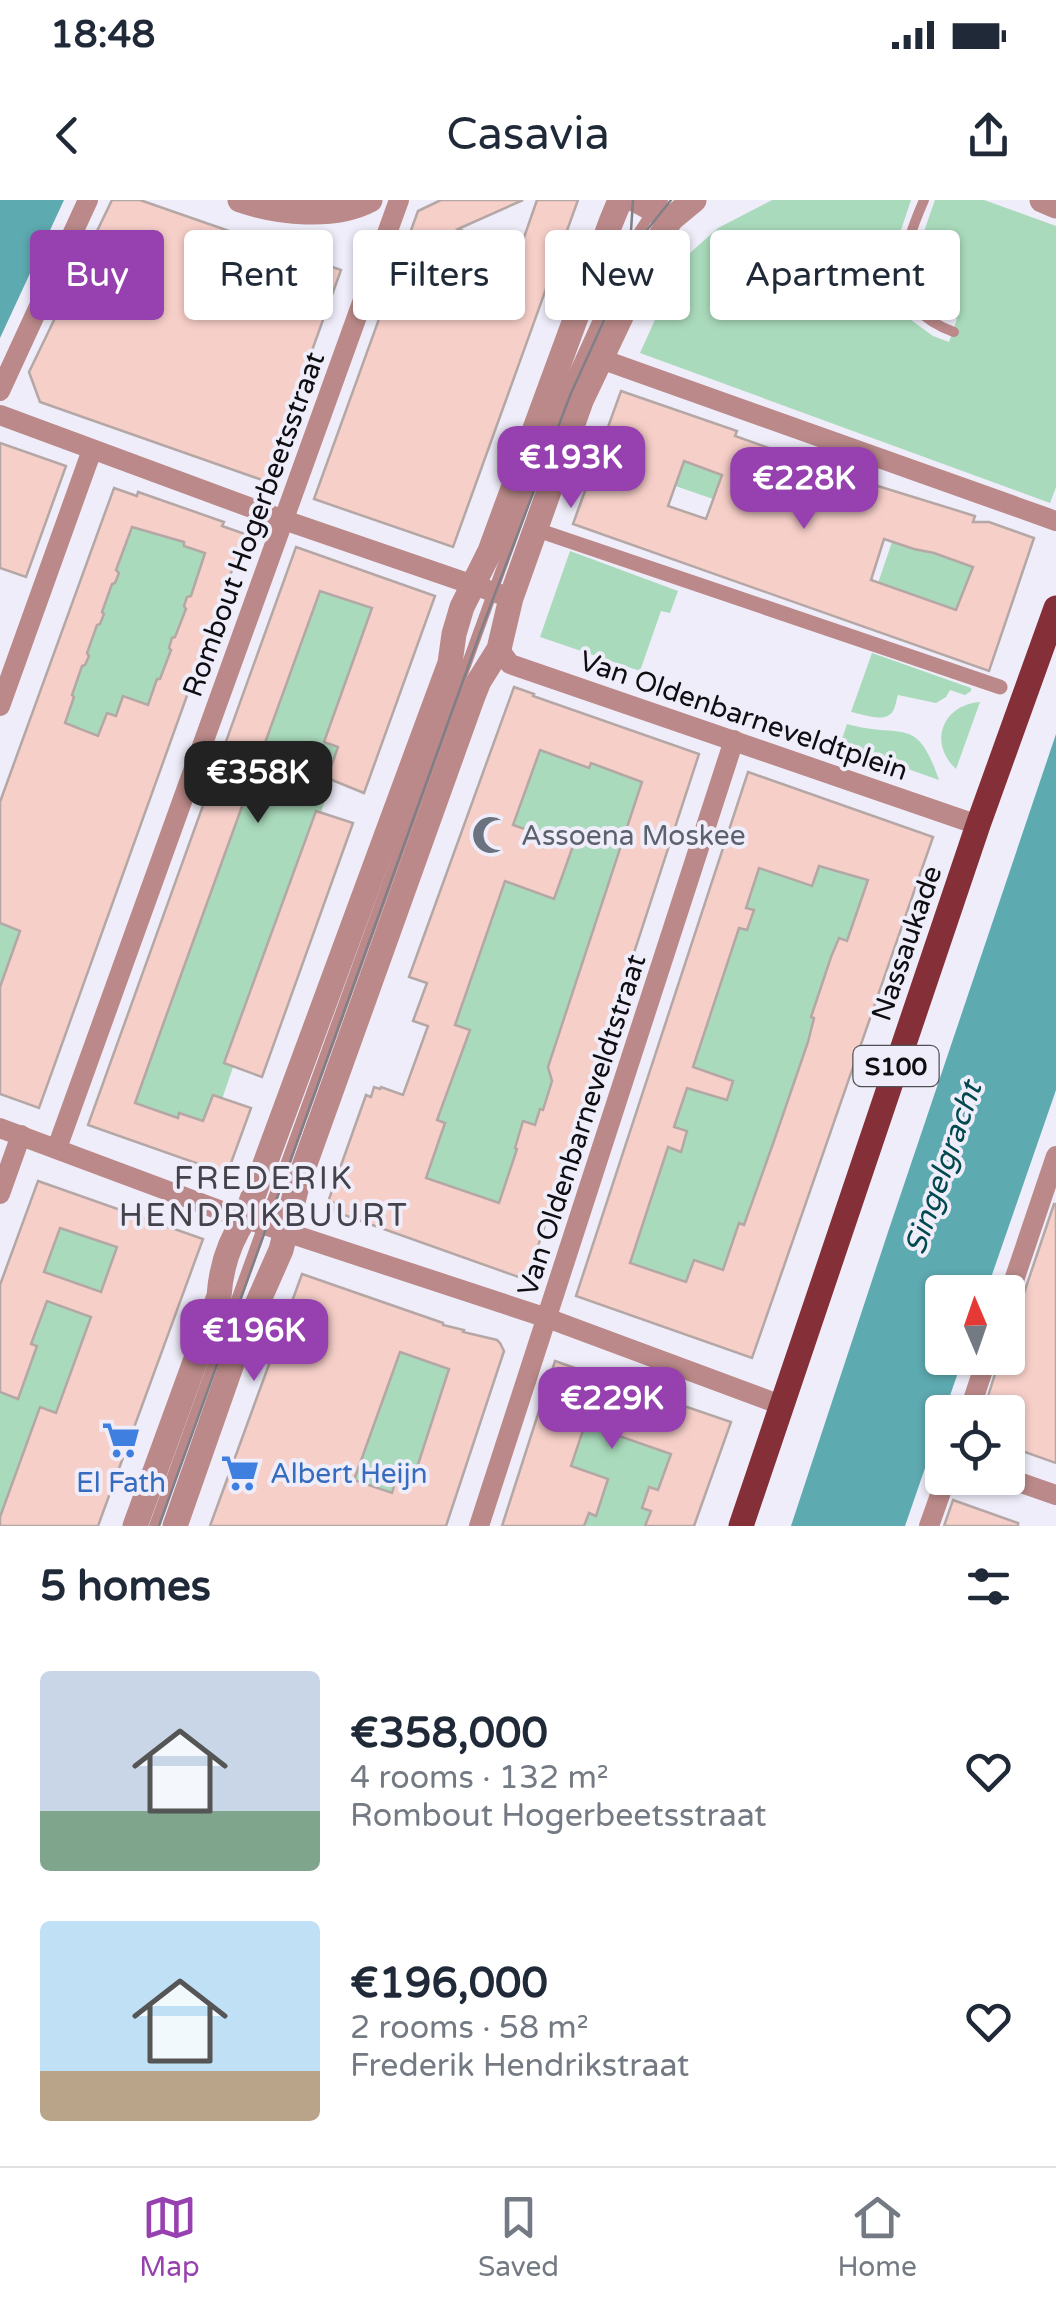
<!DOCTYPE html>
<html lang="en">
<head>
<meta charset="utf-8">
<style>
	body { margin:0; font-family:"Varela Round",sans-serif; background:#f6f6f7; color:#1f2937; height:100vh; display:flex; flex-direction:column; font-size:38px; white-space:nowrap }
	* { box-sizing:border-box; margin:0 }
	p { font-size:32px; color:#747a83 }
	.icon { flex:none; width:55px; height:55px; fill:none; stroke:currentColor; stroke-width:2; stroke-linecap:round; stroke-linejoin:round }
	.map { position:relative; height:1326px; overflow:hidden }
	.drawer { display:flex; flex-direction:column; background:#fff; flex:1 }
	.drawer>* { flex:none }
	.top-card { position:absolute; left:30px; top:30px; width:998px; height:90px; display:flex; gap:20px }
	.needle { width:65px; rotate:358deg }
	.controls { position:absolute; left:925px; top:1075px; display:grid; gap:20px }
	.controls a { display:grid; place-items:center; width:100px; height:100px; border-radius:10px; background:#fff; box-shadow:0 2px 8px #0004; font-size:50px }
	.price { position:absolute; translate:-50% -85px; padding:0 22px; border-radius:20px; background:#9641af; color:#fff; font-size:32px; line-height:65px; filter:drop-shadow(0 2px 5px #0008) }
	.price::after { content:''; position:absolute; left:50%; top:60px; width:30px; height:22px; margin-left:-15px; background:inherit; clip-path:polygon(0 0,100% 0,50% 100%) }
	.price.on { background:#222; color:#fff }
	ul { padding:0; list-style:none }
	li { display:flex; align-items:center; gap:30px; height:250px; padding:0 40px }
	li span { display:grid; place-items:center; flex:none; width:280px; height:200px; border-radius:10px; color:#555 }
	li>.icon { margin-inline-start:auto }
	span .icon { width:120px; height:120px; fill:#fffc; stroke-width:1 }
	li b { font-size:42px }
	h2 { display:flex; justify-content:space-between; align-items:center; height:120px; padding:0 40px; font-size:42px }
	.tag { padding:0 35px; border-radius:10px; background:#fff; box-shadow:0 2px 8px #0004; font-size:35px; line-height:90px }
	.tag.on { background:#9641af; color:#fff }
	.status { display:flex; justify-content:space-between; align-items:center; height:70px; padding:0 50px; background:#fff; direction:ltr }
	.status svg { height:28px; fill:currentColor }
	header { display:flex; justify-content:space-between; align-items:center; height:130px; padding:0 40px; background:#fff; font-size:45px; font-weight:600 }
	.tabs { display:flex; justify-content:space-around; align-items:center; height:140px; border-top:2px solid #e0e1e3; background:#fff; font-size:28px; color:#747a83 }
	.tabs a { display:grid; justify-items:center; gap:5px }
	.tabs .on { color:#9641af }
	.map>svg:first-child { display:block }
</style>
</head>
<body>
<div class="status"><b>18:48</b><svg viewBox="0 0 49 12"><path d="M0 12V9h3v3zM5 12V6h3v6zM10 12V3h3v9zM15 12V0h3v12zM26 1h20v11H26zM47 4h2v5h-2z"/></svg></div>
<header><svg class="icon" aria-label="back" viewBox="0 0 24 24"><path d="M15 5l-7 7 7 7"/></svg>Casavia<svg class="icon" aria-label="share" viewBox="0 0 24 24"><path d="M12 15V3M7 8l5-5 5 5M5 13v7h14v-7"/></svg></header>
<div class="map">
<svg width="1056" height="1326" viewBox="0 0 1056 1326">
	<rect width="100%" height="100%" fill="#efedf9"/>
	<g fill="#a9dabb">
		<path d="M772,0H911L889,66L891,95L911,120L933,136L949,142L957,119C901,88 917,51 935,0H984L1056,26V287L1050,303L640,153L682,60L718,28Z"/>
		<polygon points="623,240 722,274 713,299 638,273"/>
		<polygon points="133,311 219,337 0,872 0,664"/>
		<polygon points="892,342 933,354 981,350 950,433 938,404 878,383"/>
		<polygon points="570,351 678,391 670,413 661,411 640,471 540,437"/>
		<polygon points="318,378 392,406 211,931 115,905"/>
		<path d="M872,453L971,488V491L965,495L950,490L946,497L936,503L898,495C896,500 896,506 893,511C885,524 863,514 851,512Z"/>
		<path d="M980,502L956,569C928,543 942,505 980,502Z"/>
		<path d="M847,524C903,540 916,513 939,580L840,545Z"/>
		<polygon points="532,535 658,575 507,1033 372,989"/>
		<polygon points="765,612 885,649 730,1108 611,1066"/>
		<polygon points="53,1014 171,1050 0,1326 0,1145"/>
		<polygon points="318,1102 476,1154 407,1326 280,1326"/>
		<polygon points="575,1212 681,1241 653,1326 535,1326"/>
	</g>
	<g fill="#5daab0">
		<polygon points="0,0 64,0 0,138"/>
		<polygon points="1056,534 1056,890 986,1092 942,1092 942,1158 963,1158 905,1326 791,1326 889,1029"/>
	</g>
	<g fill="#f7cfc9" stroke="#b4a7a5" stroke-width="2.5" fill-rule="evenodd">
		<polygon points="112,0 140,0 341,70 265,281 40,202 29,172"/>
		<polygon points="441,0 523,0 458,29 519,52 537,0 578,0 453,347 314,299 418,11"/>
		<path d="M621,191L737,231L735,236L868,283L975,316L973,322H989L1034,338L989,471L573,324ZM684,261L722,275L706,319L668,306ZM884,339L914,349L934,353L973,367L956,410L871,380Z"/>
		<polygon points="0,243 66,266 26,377 0,368"/>
		<path d="M114,288L137,296L138,292L224,322L222,326L245,334L39,908L0,894V787L20,731L0,723V602ZM132,327L184,342V346L205,353L191,396L187,397L184,406L186,409L175,437L172,438L169,448L171,450L160,479H157L148,505L123,496L116,516L107,513L98,536L65,523L74,497L72,495L82,466L85,465L89,456L87,453L97,425L100,424L104,414L102,412L112,384L115,383L119,373L116,370Z"/>
		<polygon points="296,347 435,396 364,593 327,578 338,547 324,542 372,408 320,391 165,819 135,903 178,918 179,913 203,921 213,895 251,908 227,974 88,925"/>
		<path d="M514,487L534,494L533,496L699,554L527,1080L333,1011L336,1003L328,1002L366,895L371,897L374,887L380,889L381,887L403,895L428,826L413,821L427,783L409,777ZM540,550L589,568L591,563L642,582L548,867L552,881L543,910L540,909L535,925L523,921L515,948L517,949L499,1003L426,978L445,923L437,920L470,830L455,825L505,681L554,699L573,646L513,625Z"/>
		<path d="M748,572L933,637L752,1158L576,1096ZM819,666L868,680L847,741L839,738L831,757L811,817L814,818L808,842L775,938L744,1025L739,1023L723,1070L694,1060L686,1082L630,1063L668,947L681,952L687,931L674,927L687,888L727,900L733,881L693,867L739,728L747,730L754,710L746,708L759,668L812,686Z"/>
		<polygon points="316,611 353,623 262,877 224,863"/>
		<path d="M38,981L203,1039L98,1326H0V1317L40,1207L56,1213L91,1117L47,1101L31,1144L37,1146L18,1199L0,1192V1085ZM60,1028L117,1047L101,1092L44,1072Z"/>
		<polygon points="1054,1004 1056,1004 1056,1263 1008,1246 1008,1212 983,1212 1000,1158 1008,1158 1008,1132 1021,1102"/>
		<path d="M302,1074L443,1123V1125L464,1130L463,1132L497,1140L500,1143L504,1151L446,1326H210ZM400,1152L449,1169L413,1280L397,1275L392,1293L354,1280Z"/>
		<polygon points="555,1161 592,1174 610,1183 611,1181 731,1222 694,1326 645,1326 651,1311 642,1308 649,1287 658,1290 671,1254 585,1224 571,1266 608,1279 596,1316 589,1313 584,1326 502,1326"/>
		<polygon points="953,1300 1018,1323 1018,1326 944,1326"/>
	</g>
	<g fill="none" stroke-linecap="round" stroke-linejoin="round">
		<g stroke="#bb8989" stroke-width="10">
			<path d="M924,0C900,55 885,107 954,132"/>
			<polyline points="154,1326 566,190 636,36 653,10 663,0"/>
		</g>
		<polyline stroke="#bb8989" stroke-width="15" points="549,334 1000,487"/>
		<g stroke="#bb8989" stroke-width="20">
			<polyline points="601,159 1056,321"/>
			<polyline points="0,191 88,0"/>
			<polyline points="0,215 284,320 511,398"/>
			<polyline points="499,449 510,464 978,625"/>
			<polyline points="0,506 92,250"/>
			<polyline points="0,928 222,1011 547,1118 781,1205"/>
			<polyline points="57,948 399,0"/>
			<polyline points="0,994 21,935"/>
			<polyline points="1008,1098 1056,956"/>
			<polyline points="969,1212 987,1158"/>
			<polyline points="1007,1278 1056,1295"/>
			<polyline points="479,1326 734,540"/>
			<polyline points="929,1326 946,1278"/>
		</g>
		<g stroke="#bb8989" stroke-width="25">
			<path d="M240,0C278,13 334,19 370,0"/>
			<polyline points="636,0 671,19"/>
			<polyline points="1042,0 1056,6"/>
			<path d="M135,1326L219,1096C221,1067 229,1042 245,1018L450,463L454,434L462,407L490,351L611,22L618,5L623,0"/>
			<polyline points="175,1326 236,1152 281,1050 297,986 473,496 479,481 499,449 511,398 581,201 655,45 671,19 694,0"/>
		</g>
		<polyline stroke="#853038" stroke-width="25" points="741,1326 978,625 1056,408"/>
		<g stroke="#807e86" stroke-width="2.5">
			<polyline points="627,44 631,31 633,0"/>
			<polyline points="159,1326 482,428 571,193 643,35 671,0"/>
		</g>
	</g>
	<defs>
		<g id="mosque-bare" transform="scale(3)"><path d="M3.5-4.9A6 6 0 1 0 3.5 4.9A5 5 0 1 1 3.5-4.9Z" fill="#6b7280" stroke="#efedf9" stroke-width="2.5" paint-order="stroke"/></g>
		<g id="supermarket-bare" transform="scale(3)"><path d="M-6-5.5h2.5l.6 2H6L4.5 2H-2.5L-4.4-4H-6ZM-1.5 3.2a1.3 1.3 0 1 0 .1 0ZM3 3.2a1.3 1.3 0 1 0 .1 0Z" fill="#3f7fe0" stroke="#efedf9" stroke-width="2.5" paint-order="stroke"/></g>
	</defs>
	<g fill-rule="evenodd">
		<use href="#mosque-bare" x="491" y="635"/>
		<use href="#supermarket-bare" x="121" y="1240"/>
		<use href="#supermarket-bare" x="240" y="1273"/>
	</g>
	<g text-anchor="middle" stroke-width="8" stroke-linejoin="round" paint-order="stroke">
		<rect fill="#efedf9" stroke="#525057" stroke-width="2.5" x="853.5" y="846" width="85" height="40" rx="8"/>
		<g font-size="25" font-weight="bold" fill="#0e0d11">
			<text x="896" y="875">S100</text>
		</g>
		<g font-size="28" fill="#0e0d11" stroke="#efedf9">
			<text transform="translate(253 324) rotate(-70)" y="10">Rombout Hogerbeetsstraat</text>
			<text transform="translate(744 515) rotate(19)" y="10">Van Oldenbarneveldtplein</text>
			<text transform="translate(906 743) rotate(-71)" y="10">Nassaukade</text>
			<text transform="translate(581 925) rotate(-72)" y="10">Van Oldenbarneveldtstraat</text>
		</g>
		<g font-size="28" fill="#5b616d" stroke="#efedf9" text-anchor="start">
			<text x="521" y="645">Assoena Moskee</text>
		</g>
		<g font-size="28" fill="#366cbe" stroke="#efedf9" text-anchor="start">
			<text x="270" y="1283">Albert Heijn</text>
			<text x="121" y="1292" text-anchor="middle">El Fath</text>
		</g>
		<g font-size="30" font-style="italic" fill="#00494e" stroke="#efedf9">
			<text transform="translate(943 968) rotate(-71)" y="10">Singelgracht</text>
		</g>
		<g font-size="32" letter-spacing="2.5" fill="#44424b" stroke="#efedf9">
			<text x="264" y="989">FREDERIK<tspan x="264" dy="37">HENDRIKBUURT</tspan></text>
		</g>
	</g>
</svg>
<div class="controls">
<a><svg class="needle" viewBox="-14 -14 28 28"><path d="M0-13l5 13h-10z" fill="#e53935"/><path d="M0 13l5-13h-10z" fill="#747a83"/></svg></a>
<a><svg class="icon" aria-label="locate" viewBox="0 0 24 24"><circle cx="12" cy="12" r="6"/><path d="M12 2v4M12 18v4M2 12h4M18 12h4"/></svg></a>
</div>
<b class="price" style="left:571px;top:311px">€193K</b>
<b class="price" style="left:804px;top:332px">€228K</b>
<b class="price on" style="left:258px;top:626px">€358K</b>
<b class="price" style="left:254px;top:1184px">€196K</b>
<b class="price" style="left:612px;top:1252px">€229K</b>
<div class="top-card">
<a class="tag on">Buy</a>
<a class="tag">Rent</a>
<a class="tag">Filters</a>
<a class="tag">New</a>
<a class="tag">Apartment</a>
</div>
</div>
<section class="drawer">
<h2>5 homes<svg class="icon" aria-label="filters" viewBox="0 0 24 24"><path d="M4 7h16M4 17h16"/><circle cx="9" cy="7" r="2"/><circle cx="15" cy="17" r="2"/></svg></h2>
<ul>
<li><span style="background:linear-gradient(#c9d6e8 70%,#7fa58c 0)"><svg class="icon" aria-label="home" viewBox="0 0 24 24"><path d="M3 11l9-7 9 7M6 9v11h12V9"/></svg></span><div><b>€358,000</b><p>4 rooms · 132 m²</p><p>Rombout Hogerbeetsstraat</p></div><svg class="icon" aria-label="heart" viewBox="0 0 24 24"><path d="M12 20l-8-8c-3-5 5-10 8-4 3-6 11-1 8 4z"/></svg></li>
<li><span style="background:linear-gradient(#bfe0f5 75%,#b9a48a 0)"><svg class="icon" aria-label="home" viewBox="0 0 24 24"><path d="M3 11l9-7 9 7M6 9v11h12V9"/></svg></span><div><b>€196,000</b><p>2 rooms · 58 m²</p><p>Frederik Hendrikstraat</p></div><svg class="icon" aria-label="heart" viewBox="0 0 24 24"><path d="M12 20l-8-8c-3-5 5-10 8-4 3-6 11-1 8 4z"/></svg></li>
</ul>
</section>
<nav class="tabs">
<a class="on"><svg class="icon" aria-label="map" viewBox="0 0 24 24"><path d="M3 6l6-2 6 2 6-2v14l-6 2-6-2-6 2zM9 4v14M15 6v14"/></svg>Map</a>
<a><svg class="icon" aria-label="saved" viewBox="0 0 24 24"><path d="M7 4h10v16l-5-4-5 4z"/></svg>Saved</a>
<a><svg class="icon" aria-label="home" viewBox="0 0 24 24"><path d="M3 11l9-7 9 7M6 9v11h12V9"/></svg>Home</a>
</nav>
</body>
</html>
